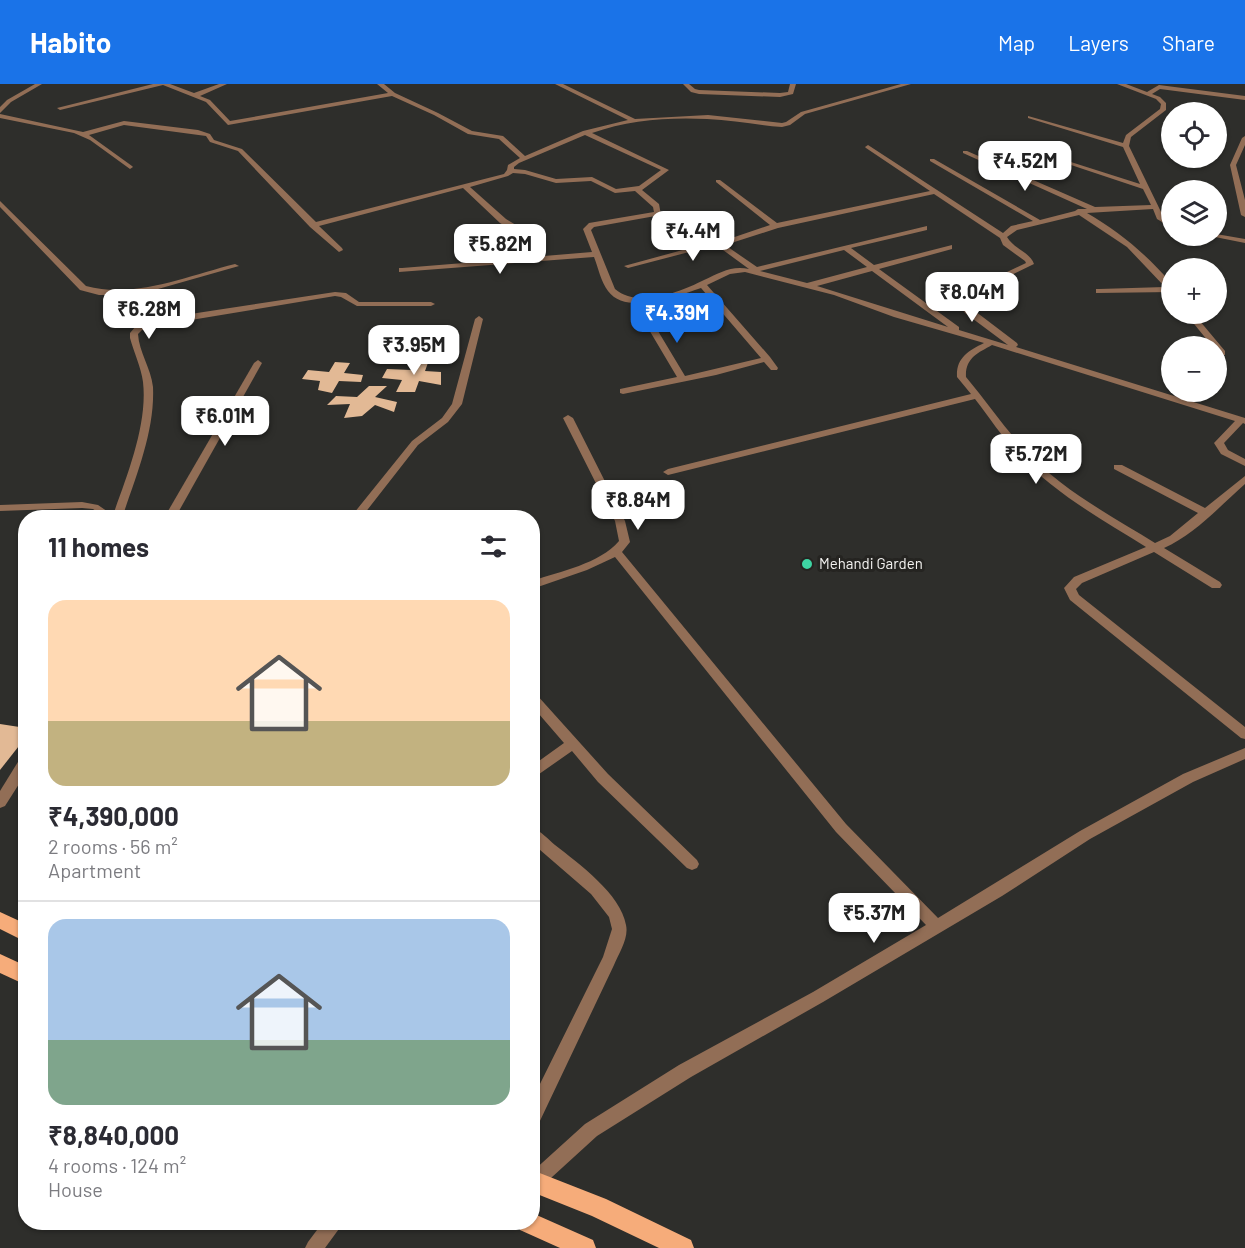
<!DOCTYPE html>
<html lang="en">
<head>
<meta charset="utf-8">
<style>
	body { margin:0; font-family:Barlow,sans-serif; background:#f2f2f3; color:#2b2b33; height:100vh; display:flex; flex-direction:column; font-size:22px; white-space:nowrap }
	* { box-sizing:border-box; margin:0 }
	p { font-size:20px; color:#7c7c81 }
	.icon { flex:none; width:33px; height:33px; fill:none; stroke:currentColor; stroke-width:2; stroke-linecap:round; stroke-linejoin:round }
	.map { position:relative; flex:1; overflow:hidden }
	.drawer { position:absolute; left:18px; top:426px; width:522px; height:720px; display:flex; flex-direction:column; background:#fff; border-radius:24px; box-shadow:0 2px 4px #0004 }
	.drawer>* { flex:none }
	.fabs { position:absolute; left:1161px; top:18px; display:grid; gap:12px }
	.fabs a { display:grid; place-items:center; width:66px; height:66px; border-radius:50%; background:#fff; box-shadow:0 2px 4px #0004; font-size:30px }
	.price { position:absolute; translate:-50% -51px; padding:0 14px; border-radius:12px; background:#fff; color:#222; font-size:20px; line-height:39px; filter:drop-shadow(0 2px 3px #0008) }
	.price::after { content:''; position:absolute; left:50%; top:36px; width:18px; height:14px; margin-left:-9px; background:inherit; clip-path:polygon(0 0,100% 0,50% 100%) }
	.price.current { background:#1a73e8; color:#fff }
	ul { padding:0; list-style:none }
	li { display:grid; align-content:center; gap:12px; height:318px; padding:0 30px }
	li+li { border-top:2px solid #e1e1e2 }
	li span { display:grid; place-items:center; height:186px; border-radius:18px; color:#555 }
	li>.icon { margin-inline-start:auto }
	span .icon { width:108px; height:108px; fill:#fffc; stroke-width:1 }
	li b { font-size:26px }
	h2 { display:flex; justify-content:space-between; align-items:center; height:72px; padding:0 30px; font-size:26px }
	header { display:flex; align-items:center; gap:36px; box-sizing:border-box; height:84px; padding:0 30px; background:#1a73e8; color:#fff }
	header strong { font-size:28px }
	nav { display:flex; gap:33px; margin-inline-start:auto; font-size:21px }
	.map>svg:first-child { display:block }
</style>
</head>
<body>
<header>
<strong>Habito</strong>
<nav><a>Map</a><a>Layers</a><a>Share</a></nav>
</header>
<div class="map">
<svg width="1245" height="1164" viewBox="0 0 1245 1164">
	<rect width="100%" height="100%" fill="#2e2e2b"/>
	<g fill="#e2b995">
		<polygon points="415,276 429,276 425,287 441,288 441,301 419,297 415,308 396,308 402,296 382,294 387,285 411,286"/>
		<polygon points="335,278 350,279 344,289 363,291 361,298 339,297 332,309 318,306 320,297 302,295 308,286 329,288"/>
		<polygon points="369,302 387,302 375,313 397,318 394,328 375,321 362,332 344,334 350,320 327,321 336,312 357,313"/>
		<polygon points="0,640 26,644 26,653 0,686"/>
	</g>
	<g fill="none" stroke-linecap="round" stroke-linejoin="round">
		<polygon fill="#926e56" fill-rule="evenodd" points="82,418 98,421 117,434 106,434 93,425 82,424 0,427 0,421"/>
		<g fill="#926e56" fill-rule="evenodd">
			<polygon points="35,0 42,0 11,18 0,29 0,23 7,16"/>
			<path d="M153,0H170L194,9L219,0H227L200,12L210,16L230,37L388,9L377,0H384L395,9L438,29L472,47L503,52L525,72L583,47L628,36L555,0H563L635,35L708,31L782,39L786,38L801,28L901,0H911L805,30L790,41L782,43C757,41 732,36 707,35C669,33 628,36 592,49L669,86L642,106L659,120L661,131L594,143L591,146L615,205C638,225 680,208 704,196C719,189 732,181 749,185L723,166L712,162L628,184L624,182L712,158L717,159L770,141L716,98V96H720L777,139L930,107L866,64L865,63L868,61L1003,149L1011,142L1033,137L930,77V75H934L1040,136L1075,127L1078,125H1087L963,69V67H967L1095,123L1151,121L1143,105L1047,73L1052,72L1140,100L1123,63L1028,34V32L1123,59L1126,51L1160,25L1161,20L1156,15L1117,0H1126L1147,8L1159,1L1245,12V16L1160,5L1152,10L1160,13L1166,19V26L1131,53L1129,62L1163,132L1172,138V144L1157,135L1153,125L1087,129C1120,148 1147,171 1172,200V208L1096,209V205H1099L1165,203L1127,163L1079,131L1017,146L1007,153C1014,165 1030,168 1034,180L971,211L967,221L1017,259L1018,261L1016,263L1245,334V340L1243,339L1224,359L1228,366L1245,375V382L1221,370L1214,359L1235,337L992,261C978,269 965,274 966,293C986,317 1003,342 1024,365C1060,405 1110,431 1155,459L1170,452L1198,429L1114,385V381H1122L1205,424L1245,392V400C1220,422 1194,451 1164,464L1220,498L1222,501L1220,504H1212L1154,468L1082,499L1076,505L1079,511L1245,643V655L1241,654L1070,516L1064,504L1074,493L1146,463C1101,435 1054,409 1018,370C1002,353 989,333 975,315L668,391L663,388L668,385L971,310L957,293C956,274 968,267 984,259L894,233L834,211L745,188L730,190L707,201L770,273L778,284L777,286H771L764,278L716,291L623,310L620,309V305L677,293L645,239L646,237H652L685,292L761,274L701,204C678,212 626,232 608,207C601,198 598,183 594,173L399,188V184H402L524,174V153L500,139L463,104L319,142L342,164L343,166L339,168L310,143L238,67L210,58L206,52L124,41L89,51L132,82L133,83L130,85L90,56L74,49L0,34V30L83,48L124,37L198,46L210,50L214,56L242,65L316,138L504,90L507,86L508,81L520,74L499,55L468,50L434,31L392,12L228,41L206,18L163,1L60,26L57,24ZM585,51L661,86L639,102L616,105L592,93L556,95L525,86L514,85V83L519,79ZM513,89L525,90L556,99L591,97L615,109L635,107L653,123L654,128L589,139L583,145L592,168L532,173L531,150L506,135L470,103L508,92ZM934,110L1000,154L1003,161L1025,177L1026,179L965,208L959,221L965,229L1008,261L959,246V243L879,185L952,165V161L874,181L851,164L927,146V142L757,183L725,161L778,144ZM844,166L867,183L807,199L760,187ZM872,187L948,243L817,202Z"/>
			<polygon points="683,0 689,0 695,5 699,6 780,9 788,8 790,0 796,0 793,10 780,13 699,10 691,8"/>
			<polygon points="1245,52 1245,61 1236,81 1245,116 1245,133 1241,131 1230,81 1242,54"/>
			<path d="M0,117L86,202C135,215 187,192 235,180L239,182L158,205L117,211H99L80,206L0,123Z"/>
			<polygon points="1216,150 1245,155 1245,159 1210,152"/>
			<path d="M335,208L346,209L359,218H431L435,220L431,222H357L341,213L335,212L197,235L142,246L138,250C139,268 151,284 153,303C155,347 136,392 122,434H112C126,394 148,341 143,298C141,283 134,269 130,254V249L136,242L197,229Z"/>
			<polygon points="1186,230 1194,230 1225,267 1225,271 1219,271 1216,262 1212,262"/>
			<polygon points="479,232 483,235 462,320 448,338 418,361 361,434 350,434 412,357 442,334 452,320 475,235"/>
			<polygon points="258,276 262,279 175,434 164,434 254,279"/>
			<path d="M568,331L573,334L625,437L630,458L622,468L846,740L938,834L1080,747L1183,690L1245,664V675L1193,698L1090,755L1002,812L823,918L691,993L597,1052L540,1104L534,1107L532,1088L585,1040L679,981L813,908L926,841L836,748L615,473L587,486L532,505V497C561,487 599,480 619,457L615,437L563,334Z"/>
			<polygon points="532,608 536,610 608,690 697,776 699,780 697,784 692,786 687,784 598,698 572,667 532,695 532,682 564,659 532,622"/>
			<polygon points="26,672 26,689 5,722 0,724 0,707 21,673"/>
			<path d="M532,744C541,747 548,755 555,761C578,779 621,810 626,841C629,854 619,869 614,881L538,1041L532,1043V1016L603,873L612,845L609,833L591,810L532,759Z"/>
			<polygon points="323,1138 344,1138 325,1164 305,1164 308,1158"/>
		</g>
		<g fill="#f6ac7a" fill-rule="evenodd">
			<polygon points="0,828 26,840 26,858 0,845"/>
			<polygon points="0,870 26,882 26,901 0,889"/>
			<polygon points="532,1086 606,1115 691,1156 694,1164 659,1164 592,1132 532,1108"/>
			<polygon points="532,1129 593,1156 596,1164 560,1164 520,1146 517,1138 532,1138"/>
		</g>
	</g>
	<circle fill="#3ed4a3" stroke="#252421" stroke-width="2" cx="807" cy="480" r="6"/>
	<g text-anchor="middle" stroke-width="6" stroke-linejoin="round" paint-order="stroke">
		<g font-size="15" fill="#f4f3f1" stroke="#252421" text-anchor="start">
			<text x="819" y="485">Mehandi Garden</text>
		</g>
	</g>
</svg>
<div class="fabs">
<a><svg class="icon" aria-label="locate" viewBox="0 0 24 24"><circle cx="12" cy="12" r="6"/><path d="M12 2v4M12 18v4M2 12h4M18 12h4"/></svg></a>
<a><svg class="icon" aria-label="layers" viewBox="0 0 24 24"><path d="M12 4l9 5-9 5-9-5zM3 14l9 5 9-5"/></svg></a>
<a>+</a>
<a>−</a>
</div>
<b class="price" style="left:1025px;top:108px">₹4.52M</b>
<b class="price" style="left:693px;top:178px">₹4.4M</b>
<b class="price" style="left:500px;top:191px">₹5.82M</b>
<b class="price" style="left:972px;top:239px">₹8.04M</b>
<b class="price" style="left:149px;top:256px">₹6.28M</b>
<b class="price current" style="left:677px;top:260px">₹4.39M</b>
<b class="price" style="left:414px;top:292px">₹3.95M</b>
<b class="price" style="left:225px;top:363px">₹6.01M</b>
<b class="price" style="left:1036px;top:401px">₹5.72M</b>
<b class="price" style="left:638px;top:447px">₹8.84M</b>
<b class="price" style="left:874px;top:860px">₹5.37M</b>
<section class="drawer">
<h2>11 homes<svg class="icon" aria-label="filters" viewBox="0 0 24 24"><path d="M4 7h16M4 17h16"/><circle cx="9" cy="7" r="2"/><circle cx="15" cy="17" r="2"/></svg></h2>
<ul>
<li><span style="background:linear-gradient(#ffd9b3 65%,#c2b280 0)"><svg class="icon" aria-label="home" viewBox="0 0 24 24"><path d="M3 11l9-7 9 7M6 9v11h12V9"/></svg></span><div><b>₹4,390,000</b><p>2 rooms · 56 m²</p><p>Apartment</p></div></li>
<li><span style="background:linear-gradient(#a9c7e8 65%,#7fa58c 0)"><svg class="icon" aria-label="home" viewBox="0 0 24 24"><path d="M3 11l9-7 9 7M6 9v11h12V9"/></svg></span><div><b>₹8,840,000</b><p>4 rooms · 124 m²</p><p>House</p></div></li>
</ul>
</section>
</div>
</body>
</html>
